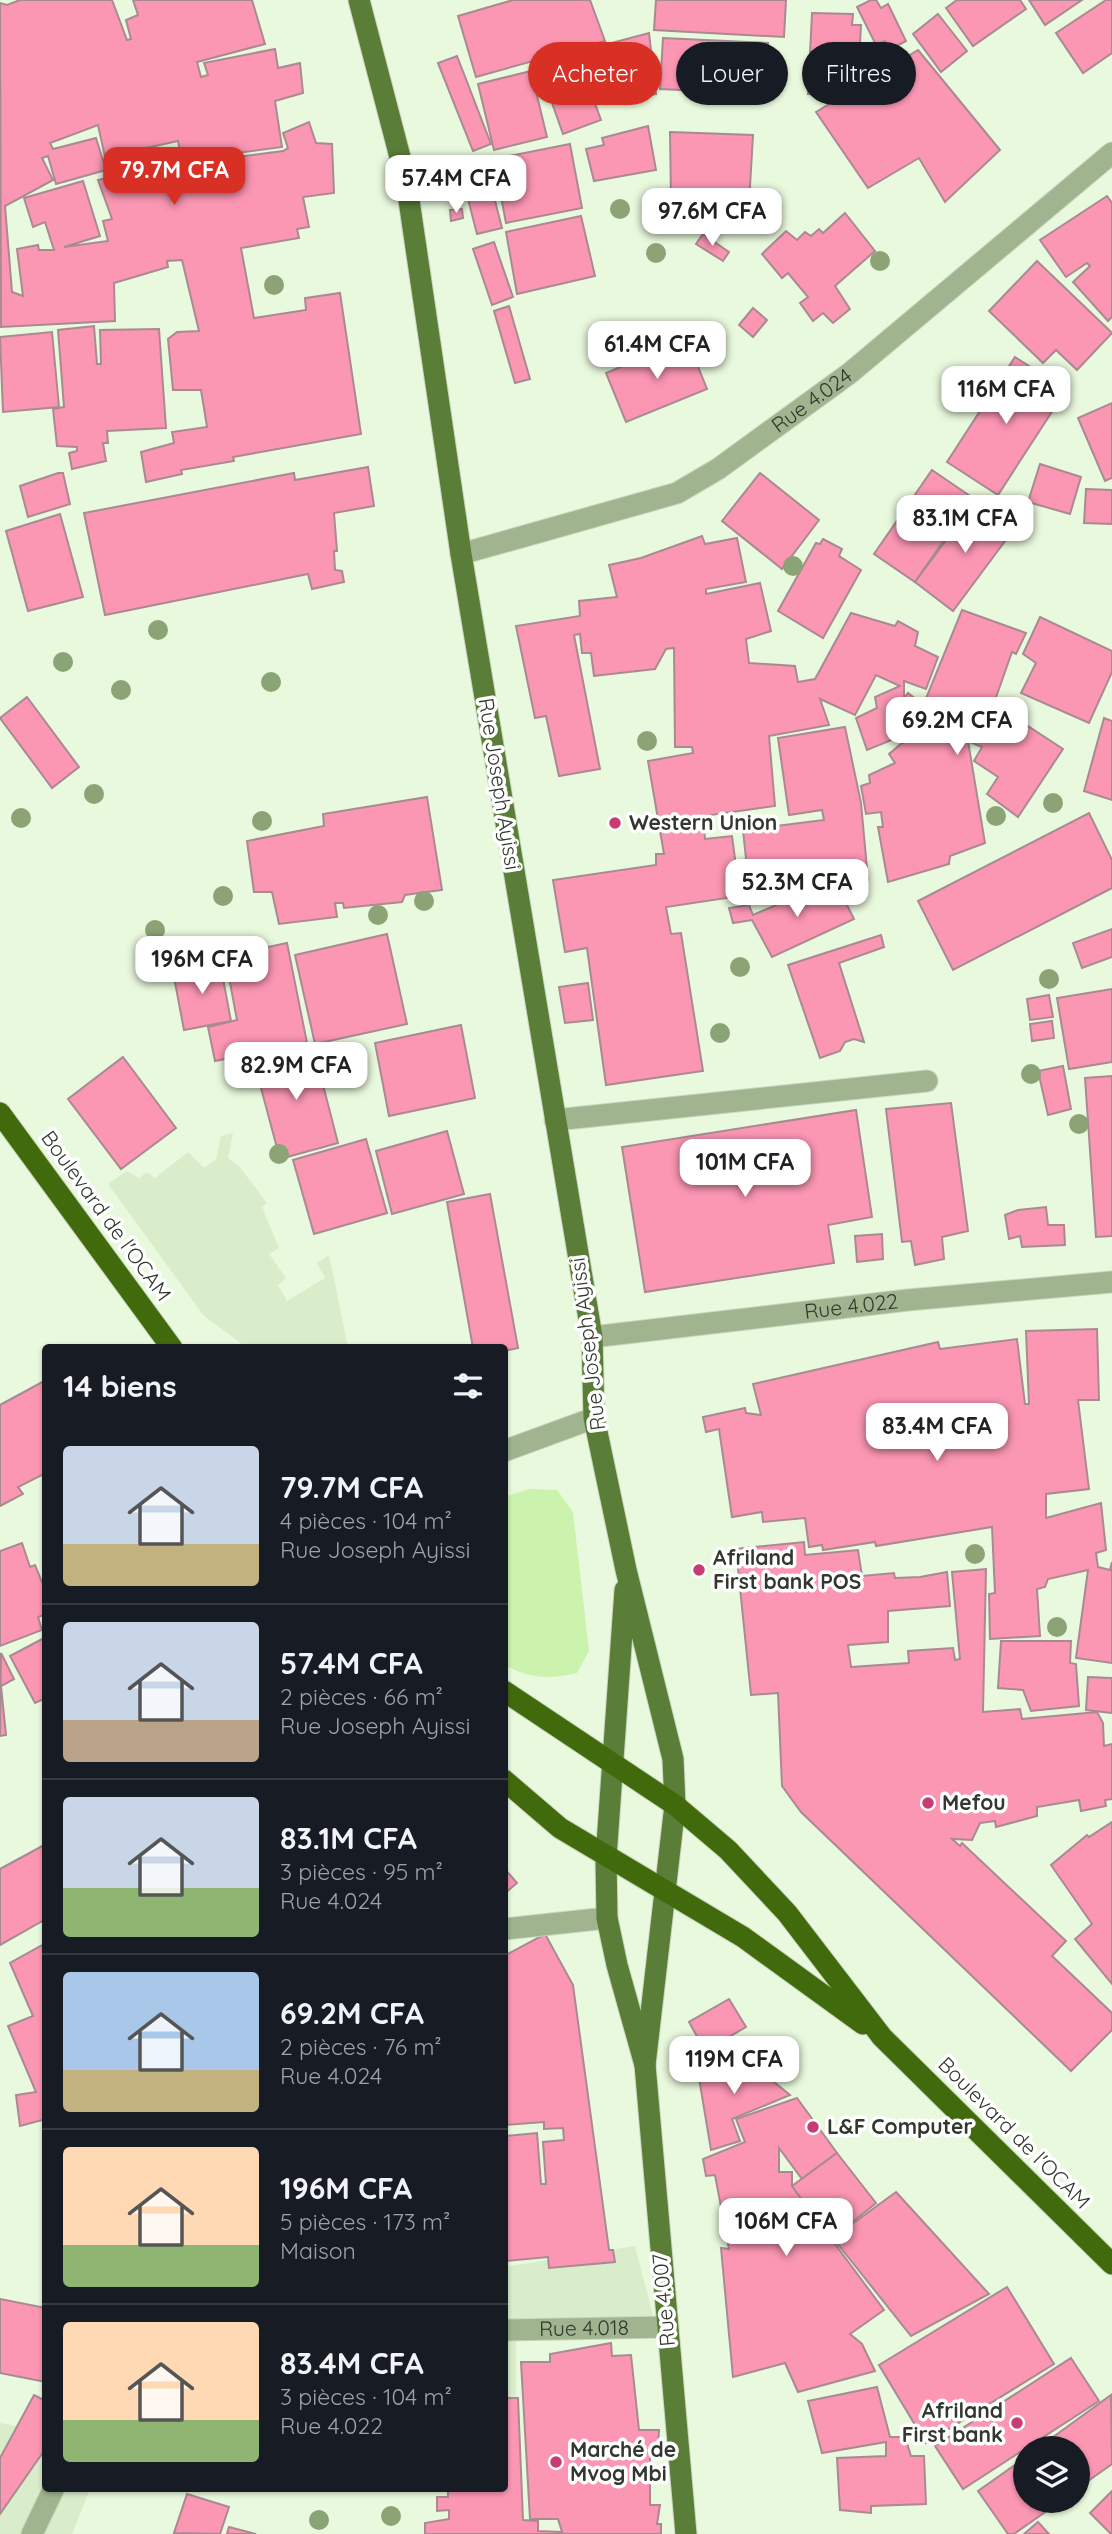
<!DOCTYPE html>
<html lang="fr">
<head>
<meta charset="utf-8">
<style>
	body { margin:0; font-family:Quicksand,sans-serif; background:#242831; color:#f1f3f6; height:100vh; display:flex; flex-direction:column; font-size:26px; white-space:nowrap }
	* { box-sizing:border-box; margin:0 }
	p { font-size:23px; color:#9ea1a6 }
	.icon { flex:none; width:38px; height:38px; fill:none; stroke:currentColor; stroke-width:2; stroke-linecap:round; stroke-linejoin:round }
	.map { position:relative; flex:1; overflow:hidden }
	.panel { position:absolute; left:42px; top:1344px; width:466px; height:1148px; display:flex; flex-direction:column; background:#171b24; border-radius:7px; box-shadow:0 2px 5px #0004 }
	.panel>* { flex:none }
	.hud { position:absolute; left:528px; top:42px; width:478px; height:63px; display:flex; gap:14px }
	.tools { position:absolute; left:1013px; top:2436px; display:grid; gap:14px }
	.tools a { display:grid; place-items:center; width:77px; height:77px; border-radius:50%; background:#171b24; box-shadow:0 2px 5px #0004; font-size:35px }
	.price { position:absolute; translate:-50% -60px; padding:0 16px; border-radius:14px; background:#fff; color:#222; font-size:23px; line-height:46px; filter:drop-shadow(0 2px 4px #0008) }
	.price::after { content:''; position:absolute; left:50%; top:42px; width:21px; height:16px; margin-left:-10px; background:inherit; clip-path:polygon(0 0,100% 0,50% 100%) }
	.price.active { background:#d93025; color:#fff }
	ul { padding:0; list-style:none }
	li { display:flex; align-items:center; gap:21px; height:175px; padding:0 21px }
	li+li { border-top:2px solid #363941 }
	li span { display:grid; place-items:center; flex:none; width:196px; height:140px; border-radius:7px; color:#555 }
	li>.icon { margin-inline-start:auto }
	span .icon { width:84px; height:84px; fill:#fffc; stroke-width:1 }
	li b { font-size:30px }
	h2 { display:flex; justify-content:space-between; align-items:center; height:84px; padding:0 21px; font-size:30px }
	.chip { padding:0 24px; border-radius:32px; background:#171b24; box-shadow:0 2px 5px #0004; font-size:24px; line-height:63px }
	.chip.active { background:#d93025; color:#fff }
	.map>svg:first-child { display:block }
</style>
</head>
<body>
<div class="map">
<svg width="1112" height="2534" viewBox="0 0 1112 2534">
	<rect width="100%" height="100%" fill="#e9f9dd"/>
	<g fill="#d9edcb">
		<polygon points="233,1133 228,1158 239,1166 267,1203 262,1207 279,1248 269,1254 286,1278 278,1285 287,1301 325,1278 317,1263 329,1255 348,1347 246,1347 204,1316 108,1184 127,1171 139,1178 147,1172 155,1178 188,1152 204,1168 216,1159 221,1136"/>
		<polygon points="635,2246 654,2319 516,2339 516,2404 504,2406 504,2267"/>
		<polygon points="45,2414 46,2488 90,2489 72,2534 0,2534 0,2423 35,2429"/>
	</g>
	<path fill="#ccf3ad" d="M529,1489L557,1490L573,1512L589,1651L577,1673C548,1679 530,1680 504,1664V1497Z"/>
	<g fill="#fb96b3" stroke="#a98a92" stroke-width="2">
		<polygon points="20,0 112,0 127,40 131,39 126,20 138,15 133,0 252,0 265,44 197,62 201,77 208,75 204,63 275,49 278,68 300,63 303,93 275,101 282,147 214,156 214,150 181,157 178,141 105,157 98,125 50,143 53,149 96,138 106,170 56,184 48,156 42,158 53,180 5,206 12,292 23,296 17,249 38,245 39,250 54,250 45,222 33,227 24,198 83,181 100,236 64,247 108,241 103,221 112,219 98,180 145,169 283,151 288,148 283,133 309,122 316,143 332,144 334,193 303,197 309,227 297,229 299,238 241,248 254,318 306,310 305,298 340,293 361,434 233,457 234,461 181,470 182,474 146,482 141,452 174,443 172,432 207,427 201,390 173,390 168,339 177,332 199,331 182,260 167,261 168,267 114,283 115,321 1,327 0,3 7,5"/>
		<polygon points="513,0 590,0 605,41 476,77 458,16"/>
		<polygon points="656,0 786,0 784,37 654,30"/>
		<polygon points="871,0 876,0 881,8 888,4 906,41 889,50 885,41 876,45 857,7"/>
		<polygon points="957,0 1020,0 1026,9 973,46 946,8"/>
		<polygon points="1029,0 1082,0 1045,25"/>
		<polygon points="1106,0 1112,0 1112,53 1083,73 1056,33"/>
		<polygon points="812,13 853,14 852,25 861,25 858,78 838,77 838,95 808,94"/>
		<polygon points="938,14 967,51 941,72 913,34"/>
		<polygon points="649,33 656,94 607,99 593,48"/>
		<polygon points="663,38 768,43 765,94 660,89"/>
		<polygon points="918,50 1000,150 945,202 919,158 868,188 816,112"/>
		<polygon points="577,54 601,120 563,134 540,69"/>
		<polygon points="457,56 491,144 473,151 438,63"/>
		<polygon points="531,71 547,137 494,150 478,84"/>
		<polygon points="648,126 656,170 594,181 586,149 604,145 602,138"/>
		<polygon points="670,132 753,135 749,204 727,202 726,215 694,210 694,200 671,198"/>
		<polygon points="570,144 582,208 506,223 494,159"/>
		<polygon points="484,158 502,228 477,234 459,164"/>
		<polygon points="1107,196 1112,203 1112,317 1108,321 1073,282 1090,266 1087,263 1066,277 1040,240"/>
		<polygon points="462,209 463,218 451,221 450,210"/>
		<polygon points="845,213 875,251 835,286 850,309 833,323 823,313 813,321 800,303 808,297 788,273 782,278 762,254 786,231 797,240 805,232 811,236 819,229 823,233"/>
		<polygon points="581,216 595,276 517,294 506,232"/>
		<polygon points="703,234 729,252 723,261 696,244"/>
		<polygon points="494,242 513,297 492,305 473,249"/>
		<polygon points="1037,261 1112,333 1077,370 1056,350 1043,363 989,311"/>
		<polygon points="509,306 530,379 515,383 494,311"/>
		<polygon points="753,308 767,320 753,337 739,325"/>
		<polygon points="94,326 97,364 101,364 100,330 159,329 166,428 107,431 108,443 103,443 106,461 72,469 69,453 77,451 77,447 57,446 53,409 64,407 58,330"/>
		<polygon points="52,332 59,407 3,412 0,337"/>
		<polygon points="687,339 707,389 626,422 606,373"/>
		<polygon points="1015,357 1066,390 998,495 947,462"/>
		<polygon points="1112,403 1112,478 1105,481 1078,418"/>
		<polygon points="1040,464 1081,477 1070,514 1028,502"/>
		<polygon points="368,467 374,506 334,513 337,551 334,551 335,570 342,571 344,582 312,589 308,574 105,615 84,513 294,473 295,480"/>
		<polygon points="932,470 973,498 915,582 874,554"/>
		<polygon points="58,473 63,473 70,504 28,517 20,486"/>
		<polygon points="760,473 819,520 782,569 722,521"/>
		<polygon points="1086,489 1112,490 1112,524 1084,523"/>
		<polygon points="976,500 1014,529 953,611 915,582"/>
		<polygon points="60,514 83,597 28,611 6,531"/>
		<polygon points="702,536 705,544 737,538 746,582 706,589 706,594 760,583 771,631 746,639 749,663 795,666 798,682 815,679 851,613 895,626 898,621 918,632 915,646 938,657 926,689 904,681 904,698 908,693 922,704 914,715 906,707 914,731 867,750 856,718 877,708 875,697 900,686 876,675 855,715 820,699 829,725 769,736 775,806 703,816 705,839 732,836 740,896 666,907 671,934 681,933 703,1071 606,1085 587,948 565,952 553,880 656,865 656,854 664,854 648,761 693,753 692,747 675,747 674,648 666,649 655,669 594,676 591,653 582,653 580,634 574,635 600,769 559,776 546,716 535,718 516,626 580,616 579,601 617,597 609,565 641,558"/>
		<polygon points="823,539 842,549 839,556 861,570 823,638 778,611 816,543 820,544"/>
		<polygon points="962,610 1026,633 1016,654 1012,652 994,703 977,719 981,722 978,728 990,734 999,718 1009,724 1014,717 1063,749 1018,817 987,794 998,777 974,761 982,747 968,741 985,843 950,856 949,864 888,882 878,827 883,827 881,812 866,814 861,786 870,783 869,775 895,763 889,754 902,743 933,735 918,718"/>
		<polygon points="1040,617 1112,651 1112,672 1089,723 1021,693 1036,663 1023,654"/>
		<polygon points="27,697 79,767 52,788 0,718"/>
		<polygon points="1104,718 1112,721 1112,800 1084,791"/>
		<polygon points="845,727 861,803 868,880 845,883 843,875 834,874 749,887 743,830 824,820 822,810 789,815 778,738"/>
		<polygon points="427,797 442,890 405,895 402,902 344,908 343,903 335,903 337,917 279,924 272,892 254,892 247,841 324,826 323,814"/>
		<polygon points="1089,813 1112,860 1112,888 953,970 918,901"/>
		<polygon points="837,885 854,919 772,957 752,920 733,923 729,908 749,905 753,915 815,888 819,895"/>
		<polygon points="1112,929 1112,957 1082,968 1073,943"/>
		<polygon points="387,934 407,1024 315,1044 295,955"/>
		<polygon points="881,935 884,947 839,963 864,1042 854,1039 845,1042 840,1051 820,1058 788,965"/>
		<polygon points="287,943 307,1043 215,1061 208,1027 237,1020 225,956"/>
		<polygon points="220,963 231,1021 184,1030 173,972"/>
		<polygon points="588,983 593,1020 565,1023 559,987"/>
		<polygon points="1112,989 1112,1062 1069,1069 1057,998"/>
		<polygon points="1049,995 1053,1017 1030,1020 1027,999"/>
		<polygon points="1052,1021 1054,1038 1032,1041 1030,1024"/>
		<polygon points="461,1025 475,1098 389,1116 375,1043"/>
		<polygon points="313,1046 338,1143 280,1159 254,1062"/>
		<polygon points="123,1057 176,1128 121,1169 68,1099"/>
		<polygon points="1063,1066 1071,1109 1048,1115 1038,1071"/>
		<polygon points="1112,1076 1112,1236 1096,1237 1085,1078"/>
		<polygon points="951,1103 968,1231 942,1237 944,1259 915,1265 911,1241 902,1242 886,1109"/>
		<polygon points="856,1110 872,1217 828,1225 834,1263 645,1292 622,1147"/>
		<polygon points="447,1131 464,1194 392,1214 376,1151"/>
		<polygon points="366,1139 387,1213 314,1234 293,1160"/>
		<polygon points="490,1194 518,1348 504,1351 504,1348 473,1348 447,1202"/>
		<polygon points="1046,1207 1048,1225 1064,1225 1065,1245 1022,1247 1020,1236 1009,1239 1005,1215 1018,1210"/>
		<polygon points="882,1234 883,1259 857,1262 855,1236"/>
		<polygon points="1097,1329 1099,1400 1078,1400 1089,1489 1046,1494 1046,1518 1101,1503 1106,1550 1096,1553 1098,1567 1110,1570 1112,1562 1112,1663 1076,1658 1088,1570 1048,1579 1045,1587 1037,1589 1040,1636 990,1639 989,1594 995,1593 992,1527 876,1546 875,1542 823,1550 822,1545 809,1547 805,1518 763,1522 762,1512 732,1517 719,1429 706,1432 703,1417 745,1408 746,1413 761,1415 753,1384 938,1342 940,1349 1017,1339 1025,1404 1029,1404 1026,1331"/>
		<polygon points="46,1380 46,1473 18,1487 23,1494 0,1506 0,1405"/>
		<polygon points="804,1542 805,1555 858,1550 862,1576 894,1573 895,1578 920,1577 947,1572 950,1606 888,1611 888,1642 848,1645 851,1667 909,1663 908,1651 953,1648 955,1660 960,1659 952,1572 986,1569 983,1712 1020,1709 1022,1719 1097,1712 1103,1723 1104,1746 1112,1744 1112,1799 1105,1800 1106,1806 1081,1811 1079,1800 1037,1807 1037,1816 996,1827 995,1821 980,1823 972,1840 952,1839 960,1846 962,1843 1066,1941 1052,1956 1112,2013 1112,2030 1071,2071 801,1812 782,1786 778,1693 751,1695 736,1549"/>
		<polygon points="22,1543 30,1567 35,1565 46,1592 46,1614 38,1617 42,1630 0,1646 0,1551"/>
		<polygon points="46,1637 46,1698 35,1703 10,1656"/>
		<polygon points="1001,1641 1071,1641 1070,1663 1076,1664 1079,1706 1031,1711 1023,1690 998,1688"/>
		<polygon points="1,1653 14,1679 1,1686 6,1735 0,1736"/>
		<polygon points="1088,1677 1112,1678 1112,1713 1086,1710"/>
		<polygon points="1112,1822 1112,1984 1075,1939 1092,1924 1051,1865 1087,1835 1089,1837"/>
		<polygon points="46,1844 46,1919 0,1945 0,1869"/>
		<polygon points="504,1868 517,1883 504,1894"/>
		<polygon points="545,1934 573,1985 609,2250 613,2250 615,2262 549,2268 548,2257 504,2261 504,2136 537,2133 541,2184 546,2184 543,2142 564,2140 563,2128 544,2129 544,2122 504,2125 504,1953 506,1955"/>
		<polygon points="46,1943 46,2119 20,2126 16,2095 36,2092 8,2026 33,2016 10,1963"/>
		<polygon points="729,1999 746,2027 705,2051 689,2022"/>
		<polygon points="737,2052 790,2095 732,2119 740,2141 711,2150 698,2072"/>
		<polygon points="797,2098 837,2153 802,2179 779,2148 779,2172 792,2172 792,2186 884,2310 850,2334 862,2344 875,2371 798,2392 785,2363 733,2377 721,2248 729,2249 715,2175 706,2176 703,2159 745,2142 736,2119"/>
		<polygon points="837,2153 876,2203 831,2239 792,2186"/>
		<polygon points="896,2192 989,2294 911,2336 833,2238"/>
		<polygon points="1007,2287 1054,2364 926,2443 879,2365"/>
		<polygon points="0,2299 46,2308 46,2382 0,2373"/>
		<polygon points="611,2343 612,2356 631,2355 639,2430 659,2430 658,2446 650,2447 650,2505 660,2505 657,2524 661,2524 661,2534 425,2534 425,2523 449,2519 449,2510 437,2511 437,2497 448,2497 448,2488 504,2488 504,2398 518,2398 523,2520 538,2521 538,2531 562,2532 558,2519 530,2519 521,2362 550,2362 550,2354"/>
		<polygon points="1071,2358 1099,2401 963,2489 935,2446"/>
		<polygon points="877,2387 890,2437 905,2437 911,2456 924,2456 926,2504 871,2506 871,2513 840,2510 837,2458 886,2456 886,2442 822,2453 808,2401"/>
		<polygon points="34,2395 46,2401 46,2448 0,2514 0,2458"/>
		<polygon points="1111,2395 1112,2464 1078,2488 1078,2448 1038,2448"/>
		<polygon points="1026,2457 1026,2501 1061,2501 1014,2534 1008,2534 978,2491"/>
		<polygon points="1112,2491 1112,2534 1111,2534 1090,2513"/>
		<polygon points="187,2494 229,2507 220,2534 174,2533"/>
		<polygon points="1038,2522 1049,2534 1024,2534"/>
		<polygon points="229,2527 256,2534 227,2534"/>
	</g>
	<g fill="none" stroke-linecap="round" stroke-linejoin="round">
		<g stroke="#c8d6be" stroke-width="23">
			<g id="minor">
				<path id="s1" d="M461,554L677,493L718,469L850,373L1112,153"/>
				<polyline points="555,1120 927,1081"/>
				<path id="s2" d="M592,1337L908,1300L1112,1282"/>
				<polyline points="504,1451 594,1418"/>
				<polyline points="504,1929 607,1918"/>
				<path id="s3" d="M504,2330L667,2327"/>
				<polyline points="32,2534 54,2488"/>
			</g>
		</g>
		<g stroke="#c8d6be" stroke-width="23">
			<g id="major">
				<polyline points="359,0 406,180 461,554 592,1337 594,1418 626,1570 673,1759 675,1805 645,2065"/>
				<polyline points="625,1590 606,1858 607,1918 617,1965 645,2065 686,2534"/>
			</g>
		</g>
		<g stroke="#c8d6be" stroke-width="23">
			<g id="highway">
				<polyline points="0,1113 172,1348"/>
				<polyline points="504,1691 675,1805 728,1850 787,1913 882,2037 1112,2264"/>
				<polyline points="504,1780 560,1828 743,1937 863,2024"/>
			</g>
		</g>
		<use href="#minor" stroke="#9fb48f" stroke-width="21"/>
		<use href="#major" stroke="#5a7d38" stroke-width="21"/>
		<use href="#highway" stroke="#416a0c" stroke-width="21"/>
	</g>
	<g fill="#8ca376">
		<circle cx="620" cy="209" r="10"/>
		<circle cx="656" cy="253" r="10"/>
		<circle cx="880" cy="261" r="10"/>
		<circle cx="274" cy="285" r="10"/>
		<circle cx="793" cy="566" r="10"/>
		<circle cx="158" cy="630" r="10"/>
		<circle cx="63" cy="662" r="10"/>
		<circle cx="271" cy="682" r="10"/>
		<circle cx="121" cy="690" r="10"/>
		<circle cx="647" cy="741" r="10"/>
		<circle cx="94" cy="794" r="10"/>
		<circle cx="1053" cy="803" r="10"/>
		<circle cx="996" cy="816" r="10"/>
		<circle cx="21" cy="818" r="10"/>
		<circle cx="262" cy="821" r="10"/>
		<circle cx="223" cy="896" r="10"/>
		<circle cx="424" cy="901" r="10"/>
		<circle cx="378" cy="915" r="10"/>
		<circle cx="155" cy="930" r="10"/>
		<circle cx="740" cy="967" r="10"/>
		<circle cx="1049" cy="979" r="10"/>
		<circle cx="720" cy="1033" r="10"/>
		<circle cx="1031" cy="1074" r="10"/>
		<circle cx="1079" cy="1124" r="10"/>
		<circle cx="279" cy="1154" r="10"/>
		<circle cx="938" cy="1413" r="10"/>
		<circle cx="975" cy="1554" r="10"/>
		<circle cx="1057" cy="1627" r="10"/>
		<circle cx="391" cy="2516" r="10"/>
		<circle cx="319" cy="2520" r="10"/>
	</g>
	<g fill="#c73c71" stroke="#fff" stroke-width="2.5">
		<circle cx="615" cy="823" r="7"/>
		<circle cx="699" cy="1570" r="7"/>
		<circle cx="928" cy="1803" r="7"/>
		<circle cx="813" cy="2127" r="7"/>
		<circle cx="1017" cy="2423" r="7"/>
		<circle cx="556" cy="2462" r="7"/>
	</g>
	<g text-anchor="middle" stroke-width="7" stroke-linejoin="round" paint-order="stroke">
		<g font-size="21" fill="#32382e" stroke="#fff">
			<text dy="7" stroke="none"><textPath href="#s1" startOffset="388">Rue 4.024</textPath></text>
			<text transform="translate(499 784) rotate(81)" y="7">Rue Joseph Ayissi</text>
			<text transform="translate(106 1216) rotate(54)" y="7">Boulevard de l'OCAM</text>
			<text dy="7" stroke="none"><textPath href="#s2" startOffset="261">Rue 4.022</textPath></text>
			<text transform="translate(588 1344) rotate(-97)" y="7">Rue Joseph Ayissi</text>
			<text transform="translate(1014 2133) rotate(45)" y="7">Boulevard de l'OCAM</text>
			<text transform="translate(664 2300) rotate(-95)" y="7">Rue 4.007</text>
			<text dy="7" stroke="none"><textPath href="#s3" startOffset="80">Rue 4.018</textPath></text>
		</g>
		<g font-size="21" font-weight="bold" fill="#32382e" stroke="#fff" text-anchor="start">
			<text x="629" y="830">Western Union</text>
			<text x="713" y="1565">Afriland<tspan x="713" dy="24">First bank POS</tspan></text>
			<text x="942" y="1810">Mefou</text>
			<text x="827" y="2134">L&amp;F Computer</text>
			<text x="1003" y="2418" text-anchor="end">Afriland<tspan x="1003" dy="24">First bank</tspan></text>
			<text x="570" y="2457">Marché de<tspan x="570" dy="24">Mvog Mbi</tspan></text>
		</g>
	</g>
</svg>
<div class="tools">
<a><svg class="icon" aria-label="layers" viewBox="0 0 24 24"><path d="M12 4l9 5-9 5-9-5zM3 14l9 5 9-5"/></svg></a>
</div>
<b class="price active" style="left:174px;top:207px">79.7M CFA</b>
<b class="price" style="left:456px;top:215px">57.4M CFA</b>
<b class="price" style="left:712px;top:248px">97.6M CFA</b>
<b class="price" style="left:657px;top:381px">61.4M CFA</b>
<b class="price" style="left:1006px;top:426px">116M CFA</b>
<b class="price" style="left:965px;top:555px">83.1M CFA</b>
<b class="price" style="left:957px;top:757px">69.2M CFA</b>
<b class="price" style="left:797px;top:919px">52.3M CFA</b>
<b class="price" style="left:202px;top:996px">196M CFA</b>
<b class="price" style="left:296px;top:1102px">82.9M CFA</b>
<b class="price" style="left:745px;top:1199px">101M CFA</b>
<b class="price" style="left:937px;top:1463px">83.4M CFA</b>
<b class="price" style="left:734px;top:2096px">119M CFA</b>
<b class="price" style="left:786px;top:2258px">106M CFA</b>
<div class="hud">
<a class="chip active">Acheter</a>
<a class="chip">Louer</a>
<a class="chip">Filtres</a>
</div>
<section class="panel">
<h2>14 biens<svg class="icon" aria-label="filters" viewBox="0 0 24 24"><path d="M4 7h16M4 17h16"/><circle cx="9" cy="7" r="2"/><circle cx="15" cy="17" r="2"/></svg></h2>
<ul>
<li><span style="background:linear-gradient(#c9d6e8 70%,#c2b280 0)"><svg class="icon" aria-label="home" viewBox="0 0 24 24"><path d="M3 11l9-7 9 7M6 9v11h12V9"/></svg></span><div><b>79.7M CFA</b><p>4 pièces · 104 m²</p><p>Rue Joseph Ayissi</p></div></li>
<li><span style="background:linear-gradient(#c9d6e8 70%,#b9a48a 0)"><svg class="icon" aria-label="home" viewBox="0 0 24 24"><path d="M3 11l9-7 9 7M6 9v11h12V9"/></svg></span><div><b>57.4M CFA</b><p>2 pièces · 66 m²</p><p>Rue Joseph Ayissi</p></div></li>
<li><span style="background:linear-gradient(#c9d6e8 65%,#8fb573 0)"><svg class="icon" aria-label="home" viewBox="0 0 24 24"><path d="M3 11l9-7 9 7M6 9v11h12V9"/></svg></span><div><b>83.1M CFA</b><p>3 pièces · 95 m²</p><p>Rue 4.024</p></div></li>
<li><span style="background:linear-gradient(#a9c7e8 70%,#c2b280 0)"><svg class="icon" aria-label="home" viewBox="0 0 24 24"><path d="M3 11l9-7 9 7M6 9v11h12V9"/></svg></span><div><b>69.2M CFA</b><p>2 pièces · 76 m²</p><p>Rue 4.024</p></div></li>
<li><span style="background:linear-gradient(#ffd9b3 70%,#8fb573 0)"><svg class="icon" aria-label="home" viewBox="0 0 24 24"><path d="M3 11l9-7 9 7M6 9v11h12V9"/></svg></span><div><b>196M CFA</b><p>5 pièces · 173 m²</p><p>Maison</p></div></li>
<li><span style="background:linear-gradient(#ffd9b3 70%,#8fb573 0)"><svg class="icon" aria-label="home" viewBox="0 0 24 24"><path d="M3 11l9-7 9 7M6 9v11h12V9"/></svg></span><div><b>83.4M CFA</b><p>3 pièces · 104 m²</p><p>Rue 4.022</p></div></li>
</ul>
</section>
</div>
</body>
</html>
